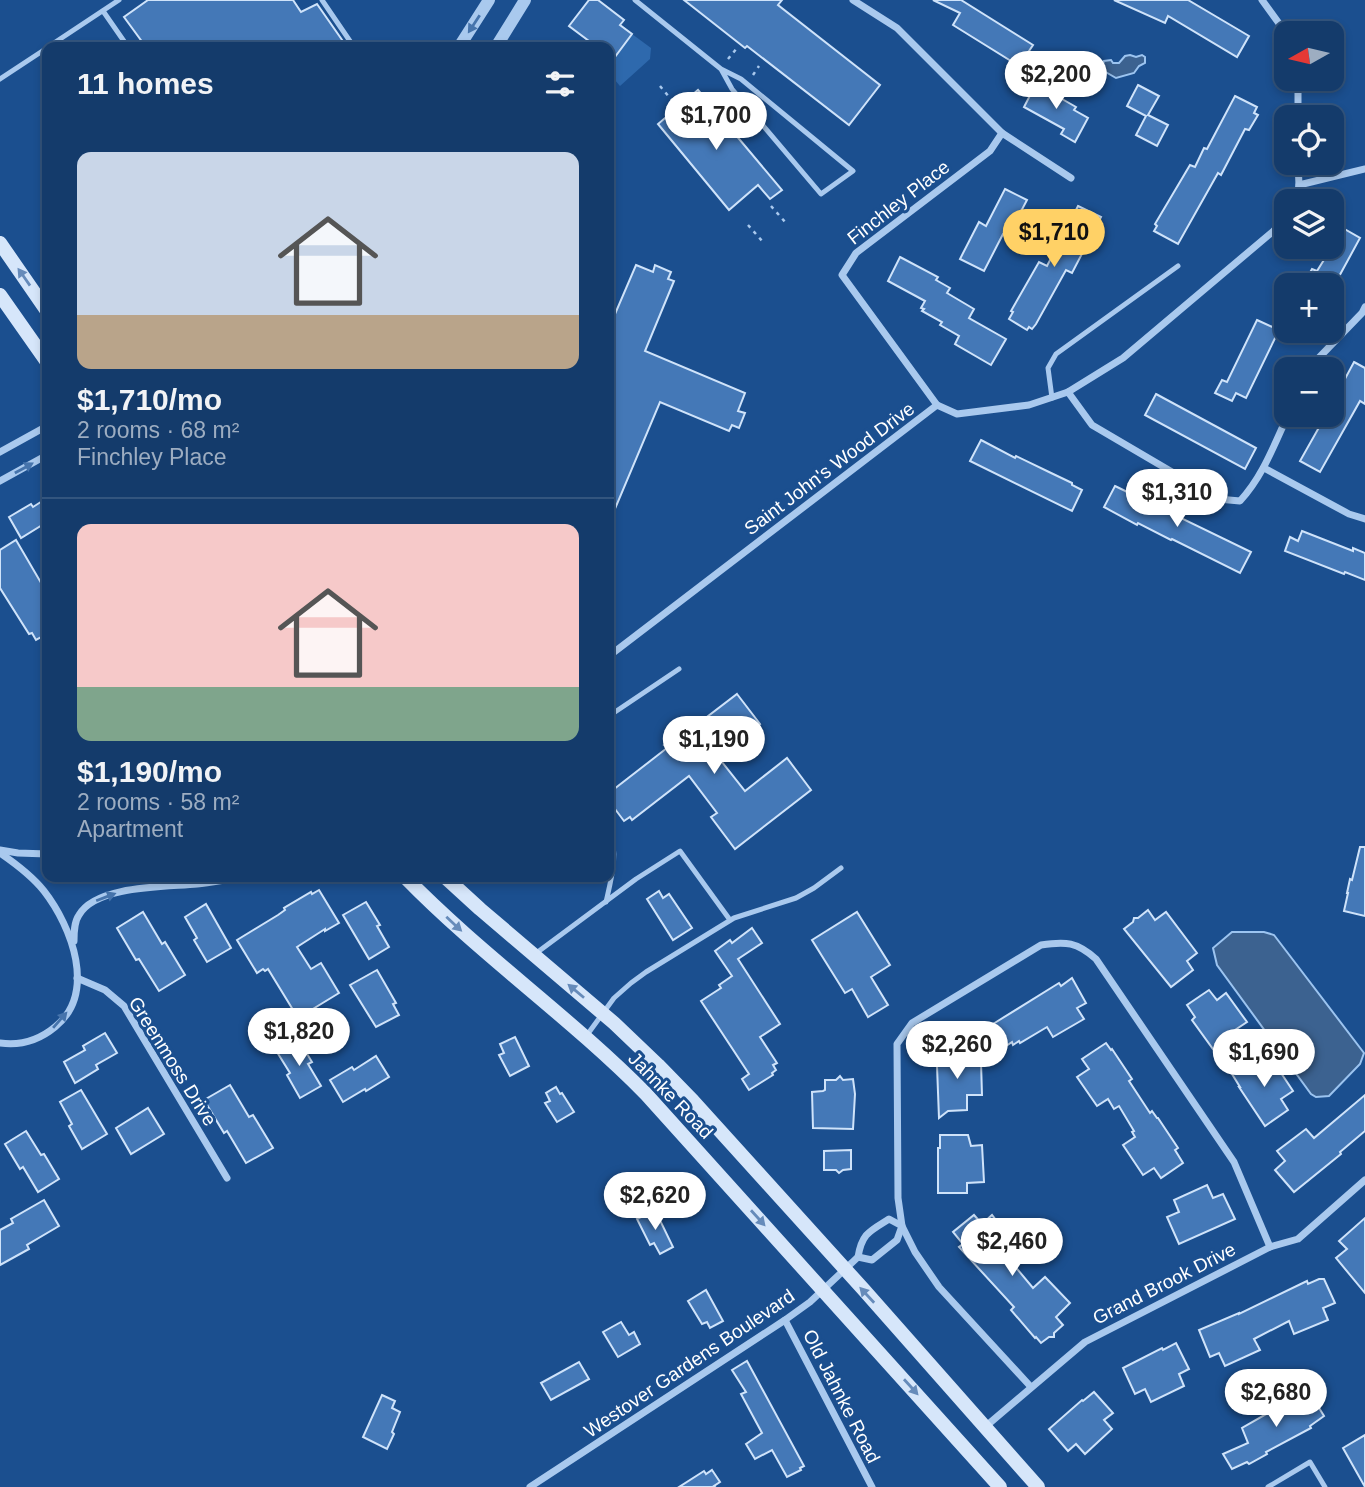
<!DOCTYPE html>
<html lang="en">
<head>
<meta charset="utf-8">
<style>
	body { margin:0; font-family:Arial,sans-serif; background:#214673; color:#f1f3f6; height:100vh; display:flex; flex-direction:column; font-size:26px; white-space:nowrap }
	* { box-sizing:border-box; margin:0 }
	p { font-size:23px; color:#9dadc1 }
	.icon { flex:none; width:38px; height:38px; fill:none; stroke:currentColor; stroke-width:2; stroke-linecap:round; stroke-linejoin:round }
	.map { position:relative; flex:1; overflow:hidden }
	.sheet { position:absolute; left:42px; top:42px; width:572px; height:840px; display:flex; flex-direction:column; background:#143b6b; border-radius:14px; box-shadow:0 4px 10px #0003,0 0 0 2px #33557e }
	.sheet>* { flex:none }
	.needle { width:46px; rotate:262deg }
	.fabs { position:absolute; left:1274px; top:21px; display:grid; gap:14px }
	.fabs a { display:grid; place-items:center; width:70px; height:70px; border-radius:14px; background:#143b6b; box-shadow:0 4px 10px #0003,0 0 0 2px #33557e; font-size:35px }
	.price { position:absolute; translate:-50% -60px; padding:0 16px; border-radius:24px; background:#fff; color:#222; font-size:23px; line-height:46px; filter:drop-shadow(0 2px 4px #0008) }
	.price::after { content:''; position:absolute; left:50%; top:42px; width:21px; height:16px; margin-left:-10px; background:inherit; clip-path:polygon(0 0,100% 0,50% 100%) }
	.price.current { background:#ffd166; color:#111 }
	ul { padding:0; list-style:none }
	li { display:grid; align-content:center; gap:14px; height:371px; padding:0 35px }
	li+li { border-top:2px solid #33557e }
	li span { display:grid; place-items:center; height:217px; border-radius:14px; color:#555 }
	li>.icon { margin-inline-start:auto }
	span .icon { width:126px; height:126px; fill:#fffc; stroke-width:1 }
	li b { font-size:30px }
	h2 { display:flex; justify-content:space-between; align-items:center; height:84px; padding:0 35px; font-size:30px }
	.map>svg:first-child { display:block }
</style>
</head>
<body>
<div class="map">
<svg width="1365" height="1487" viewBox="0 0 1365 1487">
	<rect width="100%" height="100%" fill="#1b4f8f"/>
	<polygon fill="#2e69ad" points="632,34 651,48 650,59 620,86 609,73 609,65"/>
	<g fill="#3c6290" stroke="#9cc4f0" stroke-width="2">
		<polygon points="1130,55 1136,57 1142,55 1145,57 1145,63 1139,66 1134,73 1116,78 1104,71 1102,68 1104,61 1111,60 1113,63 1119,63 1125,56"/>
		<polygon points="1232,932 1264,932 1274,935 1364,1053 1360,1064 1329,1096 1316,1097 1311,1094 1217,965 1213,948"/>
	</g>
	<g fill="#4478b7" stroke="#cfe3fa" stroke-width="2">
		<polygon points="148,0 293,0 301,12 317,4 347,47 146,47 124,17"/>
		<polygon points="589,0 598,0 624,20 620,25 632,34 609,65 609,47 597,47 569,26"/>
		<polygon points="684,0 782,0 778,5 880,85 849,125 747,46 745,48"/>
		<polygon points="933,0 961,0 1033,45 1019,66 953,25 960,13"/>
		<polygon points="1114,0 1188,0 1249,36 1237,57 1168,16 1165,23"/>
		<polygon points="1037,82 1051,90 1050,92 1076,107 1074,110 1088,118 1075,142 1061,134 1064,129 1024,107"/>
		<polygon points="1138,85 1159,96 1148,115 1168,125 1157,146 1136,135 1146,116 1127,106"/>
		<polygon points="698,90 782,190 770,199 758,185 729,210 658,124"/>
		<polygon points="1235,96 1257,107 1254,113 1258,115 1249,130 1245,129 1221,175 1218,173 1178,244 1154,231 1157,226 1155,224 1190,165 1195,167 1204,148 1207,149"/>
		<polygon points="1005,189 1027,200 1008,236 1003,234 984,271 960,259 979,222 986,226"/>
		<polygon points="1078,206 1101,217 1072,273 1066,270 1036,324 1032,329 1029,327 1027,330 1009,319 1013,312 1011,311 1039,262 1047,266"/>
		<polygon points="1341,227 1360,238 1336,282 1341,285 1303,285 1312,269 1317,271 1332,247"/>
		<polygon points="900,257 938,277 936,280 950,288 947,293 974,309 969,318 1006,339 991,365 955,344 959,336 940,325 942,322 922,311 924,309 921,308 925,301 888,281"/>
		<polygon points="636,265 653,272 655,265 671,272 668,279 674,281 645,351 745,393 738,411 745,413 739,428 732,425 729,431 660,402 609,523 609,328"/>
		<polygon points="1257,320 1279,330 1246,398 1236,393 1232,401 1215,393 1222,380 1227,382"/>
		<polygon points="1354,362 1365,368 1365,404 1360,401 1320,472 1300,461 1326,415 1332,415 1332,403"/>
		<polygon points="1156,394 1256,448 1245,469 1145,415"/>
		<polygon points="981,440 1015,458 1016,456 1049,472 1072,483 1072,485 1082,490 1072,511 970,461"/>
		<polygon points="1115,486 1251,552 1240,573 1172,539 1171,540 1138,523 1137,525 1104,507"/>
		<polygon points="47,498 47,522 21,538 9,517 31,504 33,507"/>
		<polygon points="1302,531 1353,551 1353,548 1365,553 1365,580 1345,572 1344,574 1285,551 1290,537 1298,541"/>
		<polygon points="16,540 47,593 47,634 36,640 32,633 29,634 0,588 0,550"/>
		<polygon points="737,694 760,724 718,757 745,791 787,758 811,790 735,849 711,817 717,813 689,776 632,820 630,817 624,821 609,801 609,793 667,748 664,745 693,723 695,726"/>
		<polygon points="1360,847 1365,847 1365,916 1344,911 1348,893 1347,893 1350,879 1352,880"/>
		<polygon points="319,890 339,923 325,931 325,929 297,947 311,969 321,963 339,993 298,1018 268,969 265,971 263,969 257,973 237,940 278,915 285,910 284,908 311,892 312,894"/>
		<polygon points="659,891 663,898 669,894 692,928 673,940 647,899"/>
		<polygon points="366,902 380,925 377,926 389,947 369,959 343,915"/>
		<polygon points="206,904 231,948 207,962 194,940 197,938 185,917"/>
		<polygon points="1148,910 1155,920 1166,912 1197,953 1187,961 1193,970 1171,987 1124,929 1133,922 1134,918 1138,918"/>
		<polygon points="143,912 162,944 165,942 185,975 159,991 139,959 136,960 117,928"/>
		<polygon points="857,912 890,965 871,977 888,1005 868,1017 852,989 845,993 812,940"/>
		<polygon points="752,928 762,943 738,959 780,1024 760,1037 777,1063 773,1065 776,1070 772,1073 773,1075 749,1090 742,1079 749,1074 701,1001 721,988 719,985 732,976 715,951 730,940 732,943"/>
		<polygon points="377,970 396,1003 393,1004 399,1015 376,1027 350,985"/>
		<polygon points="1072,978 1086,1003 1077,1008 1084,1019 1053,1037 1047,1027 1020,1043 1019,1041 1013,1045 1012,1042 1006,1046 993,1024 1059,983 1061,986"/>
		<polygon points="1209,990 1217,1000 1226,993 1247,1022 1235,1030 1245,1045 1218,1056 1192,1020 1195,1017 1187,1005"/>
		<polygon points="105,1033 117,1053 96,1065 98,1069 75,1083 64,1062 85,1050 83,1046"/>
		<polygon points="515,1037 529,1066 510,1076 499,1055 504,1053 500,1044"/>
		<polygon points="298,1039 312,1062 308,1064 321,1086 300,1098 287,1075 290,1073 277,1052"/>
		<polygon points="1106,1043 1111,1050 1112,1049 1132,1079 1129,1081 1150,1113 1152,1111 1157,1118 1158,1118 1178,1148 1175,1150 1183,1163 1161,1178 1154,1168 1143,1175 1123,1145 1135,1137 1132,1132 1134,1131 1119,1106 1114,1109 1108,1099 1097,1106 1077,1077 1089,1069 1082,1059"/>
		<polygon points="954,1047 956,1051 969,1051 968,1062 981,1062 982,1095 967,1095 967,1110 948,1111 939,1118 937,1066 942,1066 941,1051 951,1051"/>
		<polygon points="376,1056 389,1077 366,1091 365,1089 343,1102 330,1080 352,1067 354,1070"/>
		<polygon points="1256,1058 1263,1068 1273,1061 1293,1091 1281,1099 1288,1110 1265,1126 1239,1087 1240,1087 1232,1074"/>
		<polygon points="840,1076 843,1080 853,1079 855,1094 853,1129 813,1128 812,1092 823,1091 825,1090 825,1080 836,1080"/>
		<polygon points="230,1085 249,1117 253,1115 273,1148 246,1163 227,1131 224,1133 204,1100"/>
		<polygon points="556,1087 560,1094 562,1093 574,1112 557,1122 545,1103 550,1101 546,1093"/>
		<polygon points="81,1090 107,1134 82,1149 69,1126 72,1124 60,1102"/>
		<polygon points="1365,1095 1365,1131 1340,1152 1341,1154 1294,1192 1275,1170 1285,1161 1277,1151 1306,1129 1314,1138"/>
		<polygon points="148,1108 164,1134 131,1154 116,1128"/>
		<polygon points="26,1131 41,1155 44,1154 59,1179 38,1192 23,1167 20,1169 5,1144"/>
		<polygon points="940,1135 968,1135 971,1146 982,1145 984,1182 967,1183 967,1193 938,1193 938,1148 940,1148"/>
		<polygon points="851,1150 851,1169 843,1170 839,1173 836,1170 824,1170 824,1151"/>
		<polygon points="1207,1185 1213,1198 1223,1194 1235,1219 1179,1244 1167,1217 1179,1212 1174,1200"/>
		<polygon points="44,1200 59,1226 27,1245 29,1249 0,1265 0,1230 13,1223 11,1219"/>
		<polygon points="655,1210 673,1247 660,1254 654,1243 650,1245 637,1219"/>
		<polygon points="974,1215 982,1224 992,1215 1014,1243 1003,1252 1033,1288 1045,1277 1070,1303 1056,1317 1063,1325 1054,1333 1054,1337 1049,1337 1041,1343 1036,1337 1035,1338 1011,1310 1014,1307 959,1247 963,1244 953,1232"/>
		<polygon points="1365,1218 1365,1293 1336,1258 1347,1249 1339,1241"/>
		<polygon points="1319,1279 1324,1279 1335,1303 1323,1308 1328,1320 1294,1334 1289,1321 1254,1339 1260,1350 1225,1366 1219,1353 1210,1357 1199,1330 1239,1313 1239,1314 1307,1281 1308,1284"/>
		<polygon points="706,1290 723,1321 710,1328 707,1322 702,1324 688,1301"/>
		<polygon points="621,1322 629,1335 634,1332 640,1344 618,1357 603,1332"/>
		<polygon points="1176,1343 1189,1369 1179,1374 1184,1386 1151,1402 1145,1389 1135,1394 1123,1368 1162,1348 1163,1350"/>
		<polygon points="747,1361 804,1466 800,1468 801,1470 787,1477 772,1450 755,1459 746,1444 762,1433 741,1394 746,1392 732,1370"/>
		<polygon points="579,1362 589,1379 551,1400 541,1383"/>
		<polygon points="1308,1390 1324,1416 1310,1426 1311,1428 1266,1452 1267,1454 1249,1464 1247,1462 1232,1469 1223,1454 1248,1443 1242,1428"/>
		<polygon points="1094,1392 1113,1413 1104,1420 1112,1429 1085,1454 1076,1444 1068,1451 1049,1429 1082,1400 1083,1401"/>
		<polygon points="382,1395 395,1401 392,1408 400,1412 392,1432 394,1434 387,1449 363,1437"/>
		<polygon points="1365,1435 1365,1487 1343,1448"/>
		<polygon points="712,1470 720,1482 714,1486 715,1487 679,1487 704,1471 706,1474"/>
	</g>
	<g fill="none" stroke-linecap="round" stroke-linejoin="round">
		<g stroke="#a9c9ee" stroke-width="2.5" stroke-dasharray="3.5 5" stroke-linecap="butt">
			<polyline points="728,59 737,48"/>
			<polyline points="753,75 759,66"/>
			<polyline points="660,86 675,104"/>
			<polyline points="771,206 786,223"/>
			<polyline points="748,225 763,242"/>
		</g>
		<g stroke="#a9c9ee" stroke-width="5">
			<polyline points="322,0 354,47"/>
			<polyline points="635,0 721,69 741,79 853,171 821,194 732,89 721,69"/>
			<polyline points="103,11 128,47"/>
			<polyline points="48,47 119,0"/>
			<polyline points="0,79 47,48"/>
			<polyline points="609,186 613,194"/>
			<polyline points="1052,398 1048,368 1056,354 1178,266"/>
			<polyline points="609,716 679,669"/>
			<path d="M606,902C611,880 619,852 609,831"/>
			<polyline points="535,954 636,879 680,851 730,920"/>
			<polyline points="587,1035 614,998 631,983 646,972 734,918 796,898 814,888 841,868"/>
			<polyline points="1268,1487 1310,1462 1325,1487"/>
		</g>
		<g stroke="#a9c9ee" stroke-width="7">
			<polyline points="853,0 897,28 1002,133 1071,178"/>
			<polyline points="1262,0 1286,33"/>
			<polyline points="1298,79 1298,117"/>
			<polyline points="1299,185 1365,169"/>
			<polyline points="1296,201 1299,185 1298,163"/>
			<polyline points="1308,369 1362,313 1365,307"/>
			<path d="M1068,392L1092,425L1218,499L1240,501C1263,476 1274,445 1288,415"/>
			<polyline points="937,405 842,275 856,253 990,151 1002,133"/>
			<polyline points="0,452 47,426"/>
			<polyline points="1264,468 1349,514 1365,519"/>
			<polyline points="0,481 47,455"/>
			<polyline points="609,656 937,405 957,414 1029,405 1068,392 1123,358 1277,228 1286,216"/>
			<polyline points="0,850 18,853 47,854"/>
			<path d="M0,853C16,864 32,876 44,891C72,927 97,993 55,1027C38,1041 21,1046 0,1043"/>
			<path d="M74,941C74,933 74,922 79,915C96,885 167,887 197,884C213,882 230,879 246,877"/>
			<polyline points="77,978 105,990 124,1006 227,1178"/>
			<path d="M889,1219L902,1226L897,1240L872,1260L858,1257C862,1233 870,1231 889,1219Z"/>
			<polyline points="785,1320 872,1487"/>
			<path d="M1031,1387L939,1287L915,1252L902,1226L898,1198L897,1044L912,1023L1041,945C1066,941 1077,942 1096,959L1234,1162L1270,1247"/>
			<polyline points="985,1427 1085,1342 1270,1247 1298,1239 1365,1180"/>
			<polyline points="530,1487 785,1320 810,1302 858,1257"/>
		</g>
		<g stroke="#a9c9ee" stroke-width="12">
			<polyline points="459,47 489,0"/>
			<polyline points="496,47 525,0"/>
		</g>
		<g stroke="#d6e6fa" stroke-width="14">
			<polyline points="0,243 47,311"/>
			<polyline points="0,295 47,362"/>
			<path d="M405,877C481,955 570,1017 646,1094L1000,1487"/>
			<polyline points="445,877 480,909 614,1023 658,1065 693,1101 864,1290 1038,1487"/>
		</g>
	</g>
	<defs><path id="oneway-solid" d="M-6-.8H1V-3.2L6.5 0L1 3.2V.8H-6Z" transform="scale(1.75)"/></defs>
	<g fill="#4674ac">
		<use href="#oneway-solid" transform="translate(474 24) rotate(123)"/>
		<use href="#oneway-solid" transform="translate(24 468) rotate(-29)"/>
		<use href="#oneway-solid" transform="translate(106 897) rotate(-21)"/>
		<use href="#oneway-solid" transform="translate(60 1020) rotate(-49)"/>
	</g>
	<g fill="#668bba">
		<use href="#oneway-solid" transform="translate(24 277) rotate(-125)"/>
		<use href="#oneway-solid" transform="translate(454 924) rotate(43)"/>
		<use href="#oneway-solid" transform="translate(576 991) rotate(-140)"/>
		<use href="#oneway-solid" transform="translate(758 1218) rotate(48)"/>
		<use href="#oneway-solid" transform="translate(867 1295) rotate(-133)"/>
		<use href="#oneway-solid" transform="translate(911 1387) rotate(48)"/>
	</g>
	<g text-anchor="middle" stroke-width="6" stroke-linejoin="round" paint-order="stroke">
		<g font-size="19" fill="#fff" stroke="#1b4f8f">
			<text transform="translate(898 202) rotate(-38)" y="7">Finchley Place</text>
			<text transform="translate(829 468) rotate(-37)" y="7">Saint John's Wood Drive</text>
			<text transform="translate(173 1061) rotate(58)" y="7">Greenmoss Drive</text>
			<text transform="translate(671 1095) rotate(46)" y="7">Jahnke Road</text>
			<text transform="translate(1164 1283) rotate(-27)" y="7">Grand Brook Drive</text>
			<text transform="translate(689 1363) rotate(-34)" y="7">Westover Gardens Boulevard</text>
			<text transform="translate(842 1396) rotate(63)" y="7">Old Jahnke Road</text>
		</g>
	</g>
</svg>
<div class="fabs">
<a><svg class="needle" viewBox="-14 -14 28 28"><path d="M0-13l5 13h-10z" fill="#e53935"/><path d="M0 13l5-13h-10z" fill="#9dadc1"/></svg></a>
<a><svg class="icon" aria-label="locate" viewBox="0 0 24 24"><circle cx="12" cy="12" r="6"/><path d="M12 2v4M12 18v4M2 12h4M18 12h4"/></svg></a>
<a><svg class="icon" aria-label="layers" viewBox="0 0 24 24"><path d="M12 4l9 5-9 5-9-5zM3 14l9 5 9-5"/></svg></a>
<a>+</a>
<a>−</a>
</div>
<b class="price" style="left:1056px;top:111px">$2,200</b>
<b class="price" style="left:716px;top:152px">$1,700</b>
<b class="price current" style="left:1054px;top:269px">$1,710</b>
<b class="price" style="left:1177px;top:529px">$1,310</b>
<b class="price" style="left:714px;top:776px">$1,190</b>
<b class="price" style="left:299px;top:1068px">$1,820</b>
<b class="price" style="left:957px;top:1081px">$2,260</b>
<b class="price" style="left:1264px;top:1089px">$1,690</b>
<b class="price" style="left:655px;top:1232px">$2,620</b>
<b class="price" style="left:1012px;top:1278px">$2,460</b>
<b class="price" style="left:1276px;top:1429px">$2,680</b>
<section class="sheet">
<h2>11 homes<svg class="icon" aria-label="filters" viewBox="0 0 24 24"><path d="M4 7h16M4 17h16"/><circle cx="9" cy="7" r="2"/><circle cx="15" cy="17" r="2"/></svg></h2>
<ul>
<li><span style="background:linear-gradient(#c9d6e8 75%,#b9a48a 0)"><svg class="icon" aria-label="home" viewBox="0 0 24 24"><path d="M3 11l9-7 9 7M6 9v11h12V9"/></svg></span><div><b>$1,710/mo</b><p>2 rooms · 68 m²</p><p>Finchley Place</p></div></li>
<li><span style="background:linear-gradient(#f6c9c9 75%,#7fa58c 0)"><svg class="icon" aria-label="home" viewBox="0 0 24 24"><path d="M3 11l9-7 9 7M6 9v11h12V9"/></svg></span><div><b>$1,190/mo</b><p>2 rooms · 58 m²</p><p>Apartment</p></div></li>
</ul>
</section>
</div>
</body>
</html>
